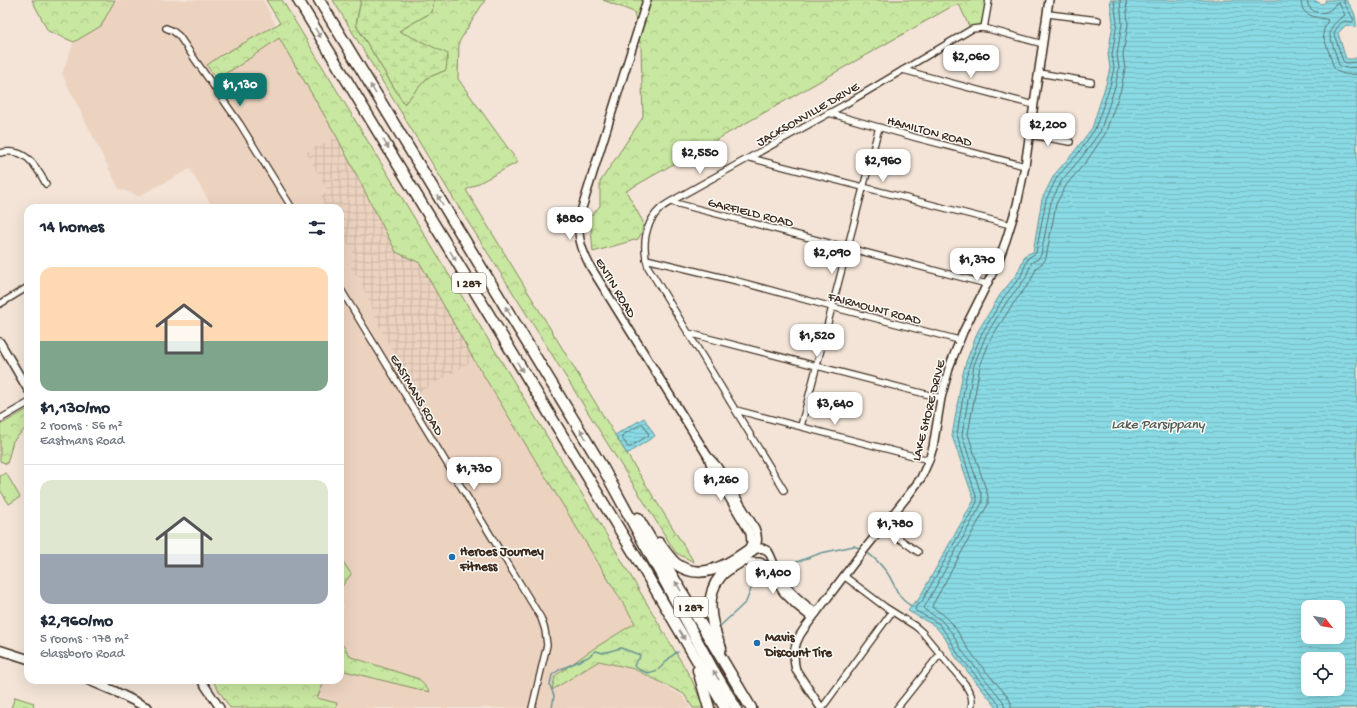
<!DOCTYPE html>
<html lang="en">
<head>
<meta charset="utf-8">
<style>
	body { margin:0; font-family:"Gochi Hand",sans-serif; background:#f6f6f7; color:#1f2937; height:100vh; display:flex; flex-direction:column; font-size:15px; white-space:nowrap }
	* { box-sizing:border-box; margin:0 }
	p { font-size:13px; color:#747a83 }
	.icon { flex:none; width:22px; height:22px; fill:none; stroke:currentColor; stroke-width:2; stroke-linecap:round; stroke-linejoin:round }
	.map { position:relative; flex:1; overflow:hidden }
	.drawer { position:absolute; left:24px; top:204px; width:320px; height:480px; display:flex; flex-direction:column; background:#fff; border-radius:12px; box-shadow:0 4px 16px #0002 }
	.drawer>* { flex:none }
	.needle { width:26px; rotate:121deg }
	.fabs { position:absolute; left:1301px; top:600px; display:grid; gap:8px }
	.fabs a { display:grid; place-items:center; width:44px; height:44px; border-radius:8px; background:#fff; box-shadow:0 4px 16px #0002; font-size:20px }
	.price { position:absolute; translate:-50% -34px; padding:0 9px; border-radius:8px; background:#fff; color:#222; font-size:13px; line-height:26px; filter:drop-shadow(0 1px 2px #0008) }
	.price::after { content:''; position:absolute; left:50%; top:24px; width:12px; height:9px; margin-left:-6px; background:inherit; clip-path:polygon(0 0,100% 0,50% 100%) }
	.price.on { background:#0f766e; color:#fff }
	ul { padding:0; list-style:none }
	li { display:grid; align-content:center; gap:8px; height:212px; padding:0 16px }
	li+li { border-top:1px solid #e0e1e3 }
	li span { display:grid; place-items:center; height:124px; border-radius:12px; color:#555 }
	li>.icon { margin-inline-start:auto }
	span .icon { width:72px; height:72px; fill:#fffc; stroke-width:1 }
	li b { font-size:17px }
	h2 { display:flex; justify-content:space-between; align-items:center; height:48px; padding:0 16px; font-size:17px }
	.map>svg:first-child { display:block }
</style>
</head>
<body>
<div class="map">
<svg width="1357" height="708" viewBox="0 0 1357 708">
	<defs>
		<pattern id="industrial-grid" width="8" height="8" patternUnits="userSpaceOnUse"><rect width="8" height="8" fill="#ecd3c0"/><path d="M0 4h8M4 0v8" fill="none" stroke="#cbb5a5"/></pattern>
		<pattern id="forest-crowns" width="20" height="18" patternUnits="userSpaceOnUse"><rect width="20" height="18" fill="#c8e7a0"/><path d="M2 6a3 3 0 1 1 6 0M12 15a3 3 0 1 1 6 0" fill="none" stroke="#adc689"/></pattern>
		<pattern id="wetland-marsh" width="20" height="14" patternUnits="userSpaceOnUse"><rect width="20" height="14" fill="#c8e7a0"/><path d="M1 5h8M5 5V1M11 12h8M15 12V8" fill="none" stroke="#adc689"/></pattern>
		<pattern id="water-rules" width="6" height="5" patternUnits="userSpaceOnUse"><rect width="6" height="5" fill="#89dae4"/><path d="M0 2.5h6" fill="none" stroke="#77bbc3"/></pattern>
	</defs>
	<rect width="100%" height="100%" fill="#f3e4d7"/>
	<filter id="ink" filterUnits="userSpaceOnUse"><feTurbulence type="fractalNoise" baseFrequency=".025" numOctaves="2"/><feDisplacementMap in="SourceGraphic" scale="8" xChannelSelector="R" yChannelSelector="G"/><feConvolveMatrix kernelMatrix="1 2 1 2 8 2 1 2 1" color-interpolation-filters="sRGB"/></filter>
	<g filter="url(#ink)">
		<polygon fill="#ecd3c0" points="115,0 263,0 280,34 420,263 474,360 635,623 593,649 555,676 552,690 599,661 633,669 683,696 691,708 336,708 337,703 317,698 325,680 340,680 340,670 430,691 419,679 351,657 340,641 340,613 344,606 340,601 340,589 351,574 340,557 340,208 213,208 190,169 139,196 119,189 62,74 74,42 101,26"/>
		<polygon fill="url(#industrial-grid)" points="337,137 396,252 420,263 474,360 418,393 383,334 361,283 348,263 356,257 340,231 340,208 326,208 320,197 328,191 306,152"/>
		<polygon fill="#c8e7a0" stroke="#82885f" points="6,473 20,497 9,504 0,490 0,476"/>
		<g fill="url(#forest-crowns)" stroke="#82885f">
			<polygon points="32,0 115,0 101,26 74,42 48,31"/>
			<polygon points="266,0 282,0 596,517 692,680 704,708 693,708 684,694 634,669 599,661 552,690 555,676 593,649 635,623 474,360 420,263 396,252 337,137 279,38 240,65 216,79 207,65 220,56 280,23"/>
			<polygon points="333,0 361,0 356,25 404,104 427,78 446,70 399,31 432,12 434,0 485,0 459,42 458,79 518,162 466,190 615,435 694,562 676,553 529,318 453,198"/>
			<polygon points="603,0 988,0 980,27 971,31 959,4 949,8 626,191 643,222 642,232 638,239 593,252 590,217 600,206 600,182 643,117 641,47 634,12"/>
			<polygon points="28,409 28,426 13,441 7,464 0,461 0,425"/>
			<polygon points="340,557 351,574 340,589"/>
			<polygon points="340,641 351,657 419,679 430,692 340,670"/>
			<polygon points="212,680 325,680 317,698 337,703 336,708 230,708"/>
			<polygon points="15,697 34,703 33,708 11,708"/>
		</g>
		<polygon fill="url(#wetland-marsh)" stroke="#82885f" points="361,0 434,0 432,12 399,31 448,54 446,70 427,78 404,104 356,25"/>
		<g fill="url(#water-rules)" stroke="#6a9495" fill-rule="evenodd">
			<path d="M1110,0H1313L1322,4L1326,2L1325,0H1346C1353,8 1357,17 1356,27L1346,25L1338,33L1346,59H1354L1357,57V708H997L955,656L945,638L935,626L908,611L915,601L917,602L974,500L952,436L962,377L966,362L978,331L1000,295L1017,274L1025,255L1033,252L1042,199L1054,175L1074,152L1092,128L1106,84L1110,68L1108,55L1113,23ZM1308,607H1338V637H1308ZM1308,659H1338V689H1308Z"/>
			<polygon points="644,418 655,436 627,454 615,435"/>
		</g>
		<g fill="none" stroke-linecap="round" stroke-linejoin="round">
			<g stroke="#5a706d" stroke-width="1">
				<path d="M1301,0C1301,18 1316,16 1328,20L1324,29L1323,35L1334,68C1340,75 1348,75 1357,74"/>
				<path d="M1307,0C1308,16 1329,17 1336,3H1339L1345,15C1338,20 1329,26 1330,36L1339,65L1345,68L1357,67"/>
				<path d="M1344,0V3L1354,20L1352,22C1351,22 1346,21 1345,21C1340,22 1335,30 1334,34L1343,61L1346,63L1357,62"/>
				<polygon points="642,424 644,425 649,435 630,447 628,447 622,438 622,436"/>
				<polyline points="1000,708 999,704 958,654 948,636 938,623 916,611 915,609 916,606 921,603 977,502 977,499 957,435 966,377 970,363 982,333 1004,297 1021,276 1028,258 1036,253 1046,200 1057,177 1077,155 1095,129 1110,86 1114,68 1112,55 1117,23 1114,0"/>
				<polyline points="1005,708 1003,701 962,651 953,634 941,620 925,610 924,608 982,503 982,497 962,435 974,365 986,335 1008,300 1025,279 1032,262 1038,259 1041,255 1051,202 1062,180 1081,158 1100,132 1115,87 1119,68 1117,55 1122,23 1120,0"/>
				<path d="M1011,708V703L1008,697C995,681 979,665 967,647C955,629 953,619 933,608L932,606L988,504V496L968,434L980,366L991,338L1013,304L1030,282L1037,267L1043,263L1046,258L1056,204L1067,184L1086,162L1105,134L1121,89L1125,69L1123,55L1128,24L1126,0"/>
			</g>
			<g stroke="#6a9495" stroke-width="1.5">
				<path d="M866,552C874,557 883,567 888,574C896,586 897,599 912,606"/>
				<polyline points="781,566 791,564 821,553 854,546 861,549"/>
				<polyline points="718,628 746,602 753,584 759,572 765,570"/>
				<path d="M552,708L554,696L550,685L552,675L559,670L588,657L596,651L603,653L621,648L640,655L639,659L636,661L634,666L640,670L648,673C652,672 657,671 660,668C667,662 669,656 678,652"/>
			</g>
			<g stroke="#3b2a1e" stroke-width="8">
				<g id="minor">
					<polyline points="1048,14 1098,20"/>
					<polyline points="166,28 173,31 179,36 196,61 240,124 292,208"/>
					<polyline points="984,28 989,0"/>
					<polyline points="903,70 1034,105"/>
					<polyline points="1039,73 1091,82"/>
					<polyline points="829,113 917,138 1025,166"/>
					<polyline points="1030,135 1070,142"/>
					<path d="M0,153C25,147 35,164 46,184"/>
					<polyline points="750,158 1011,225"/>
					<polyline points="671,202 987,284"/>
					<polyline points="646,259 737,281 832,307 959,340"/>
					<polyline points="340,288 541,618 545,630 547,645 532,708"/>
					<polyline points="0,304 28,287"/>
					<polyline points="688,333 941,398"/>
					<polyline points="736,410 929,460"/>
					<polyline points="0,419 28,403"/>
					<polyline points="801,426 879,127"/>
					<path d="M784,490L648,267C642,246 644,223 661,208C666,204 672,201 677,198L844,105L972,29L981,28L988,29L1043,44"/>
					<polyline points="884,525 894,535 918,552"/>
					<polyline points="844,576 885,607 915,626 922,632 965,684 971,695 972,702 971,708"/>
					<polyline points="822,708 892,612"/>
					<polyline points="897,708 940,654"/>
				</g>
			</g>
			<g stroke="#3b2a1e" stroke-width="10">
				<g id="tertiary">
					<path d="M647,0L582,208C576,231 579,245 590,266L707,455L717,466L755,528C762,545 754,553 740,562"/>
					<polyline points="0,342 28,390"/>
					<polyline points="708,457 712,469 750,533 751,543 747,551"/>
					<path d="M753,550L762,548L768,551C773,559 775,569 780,577C789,592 802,602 816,613"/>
					<polyline points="742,562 760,562 768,567 783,592 796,605 812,618"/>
					<polyline points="201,680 220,708"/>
					<path d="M821,708L796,670C792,655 794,642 804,629L856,560L910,493L921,478L929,460L933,447L941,398L950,365L963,332L998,262L1006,240L1017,205L1025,166L1049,0"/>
				</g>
			</g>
			<g stroke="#3b2a1e" stroke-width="11">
				<g id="secondary">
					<polyline points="0,650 28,659"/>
					<polyline points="88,680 114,691 148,708"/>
				</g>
			</g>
			<g stroke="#3b2a1e" stroke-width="13">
				<g id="motorway">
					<polyline points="298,0 641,565 725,708"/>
					<polyline points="319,0 603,468 711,666 736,708"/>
					<polyline points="638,518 751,708"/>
					<path d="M659,543C664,550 669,557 675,563C699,582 726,566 747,551"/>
					<path d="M721,648C712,627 703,597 720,577C725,570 733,567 740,562"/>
					<polyline points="698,670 709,708"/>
				</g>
			</g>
			<use href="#minor" stroke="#fdfcf7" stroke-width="5.5"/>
			<use href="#tertiary" stroke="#fdfcf7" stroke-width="7"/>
			<use href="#secondary" stroke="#fdfcf7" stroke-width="8"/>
			<use href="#motorway" stroke="#fdfcf7" stroke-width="10"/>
		</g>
		<defs><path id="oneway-solid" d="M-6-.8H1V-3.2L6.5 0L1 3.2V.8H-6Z"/></defs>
		<g fill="#9c938a">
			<use href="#oneway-solid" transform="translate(318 33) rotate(59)"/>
			<use href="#oneway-solid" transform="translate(373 89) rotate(-121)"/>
			<use href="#oneway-solid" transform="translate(386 144) rotate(59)"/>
			<use href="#oneway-solid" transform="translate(440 200) rotate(-121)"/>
			<use href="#oneway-solid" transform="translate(453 256) rotate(59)"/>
			<use href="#oneway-solid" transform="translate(508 311) rotate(-121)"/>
			<use href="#oneway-solid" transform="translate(520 367) rotate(59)"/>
			<use href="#oneway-solid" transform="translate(583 434) rotate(-121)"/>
			<use href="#oneway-solid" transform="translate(678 586) rotate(-121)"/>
			<use href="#oneway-solid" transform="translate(682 635) rotate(59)"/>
			<use href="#oneway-solid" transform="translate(716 675) rotate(-121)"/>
		</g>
	</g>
	<g fill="#1f6fb2" stroke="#fdfcf7" stroke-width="1.5">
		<circle cx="452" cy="557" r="4"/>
		<circle cx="757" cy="643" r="4"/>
	</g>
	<g text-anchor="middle" stroke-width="3" stroke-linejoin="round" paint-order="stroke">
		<g fill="#fdfcf7" stroke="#75695f" stroke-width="1">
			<rect x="452" y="273" width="34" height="20" rx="3"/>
			<rect x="674" y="597" width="34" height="20" rx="3"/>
		</g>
		<g font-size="12" font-weight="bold" fill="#3b2a1e">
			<text x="469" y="287">I 287</text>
			<text x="691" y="611">I 287</text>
		</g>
		<g font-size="13" fill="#3b2a1e" stroke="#fdfcf7">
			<text transform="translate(807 113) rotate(-30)" y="5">JACKSONVILLE DRIVE</text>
			<text transform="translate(930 130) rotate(15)" y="5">HAMILTON ROAD</text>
			<text transform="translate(751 211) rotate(14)" y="5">GARFIELD ROAD</text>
			<text transform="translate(617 287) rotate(59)" y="5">ENTIN ROAD</text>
			<text transform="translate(875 307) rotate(15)" y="5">FAIRMOUNT ROAD</text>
			<text transform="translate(418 394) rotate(59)" y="5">EASTMANS ROAD</text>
			<text transform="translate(927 410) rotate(-76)" y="5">LAKE SHORE DRIVE</text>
		</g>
		<g font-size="13" font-weight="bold" fill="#3b2a1e" stroke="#fdfcf7" text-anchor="start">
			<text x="460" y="555">Heroes Journey<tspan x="460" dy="15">Fitness</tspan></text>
			<text x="765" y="641">Mavis<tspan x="765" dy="15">Discount Tire</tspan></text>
		</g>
		<g font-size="14" font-style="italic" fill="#525f59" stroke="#fdfcf7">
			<text x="1158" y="428">Lake Parsippany</text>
		</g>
	</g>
</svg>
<div class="fabs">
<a><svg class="needle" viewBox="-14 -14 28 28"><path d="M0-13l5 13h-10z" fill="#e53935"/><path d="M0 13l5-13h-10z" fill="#747a83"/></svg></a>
<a><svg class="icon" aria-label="locate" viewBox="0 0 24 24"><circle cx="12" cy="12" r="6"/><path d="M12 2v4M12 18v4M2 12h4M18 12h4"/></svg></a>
</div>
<b class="price" style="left:971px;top:79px">$2,060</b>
<b class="price on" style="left:240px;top:107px">$1,130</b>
<b class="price" style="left:1048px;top:147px">$2,200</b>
<b class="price" style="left:700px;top:175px">$2,550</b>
<b class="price" style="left:883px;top:183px">$2,960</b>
<b class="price" style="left:570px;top:241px">$880</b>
<b class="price" style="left:832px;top:275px">$2,090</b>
<b class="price" style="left:977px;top:282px">$1,370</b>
<b class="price" style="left:817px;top:358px">$1,520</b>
<b class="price" style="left:835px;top:426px">$3,640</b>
<b class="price" style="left:474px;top:491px">$1,730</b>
<b class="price" style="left:721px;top:502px">$1,260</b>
<b class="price" style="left:895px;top:546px">$1,780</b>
<b class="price" style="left:773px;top:595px">$1,400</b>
<section class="drawer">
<h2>14 homes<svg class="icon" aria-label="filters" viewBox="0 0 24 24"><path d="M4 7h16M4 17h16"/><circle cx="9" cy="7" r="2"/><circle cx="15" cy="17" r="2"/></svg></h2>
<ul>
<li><span style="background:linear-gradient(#ffd9b3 60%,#7fa58c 0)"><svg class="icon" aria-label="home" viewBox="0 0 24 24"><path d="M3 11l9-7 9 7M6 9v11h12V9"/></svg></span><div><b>$1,130/mo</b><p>2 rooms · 56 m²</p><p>Eastmans Road</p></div></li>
<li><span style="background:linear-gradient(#dfe7d0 60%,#9aa5b1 0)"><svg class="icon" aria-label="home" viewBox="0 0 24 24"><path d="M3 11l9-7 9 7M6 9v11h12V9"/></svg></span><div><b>$2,960/mo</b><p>5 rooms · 178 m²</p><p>Glassboro Road</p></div></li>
</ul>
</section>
</div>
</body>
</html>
